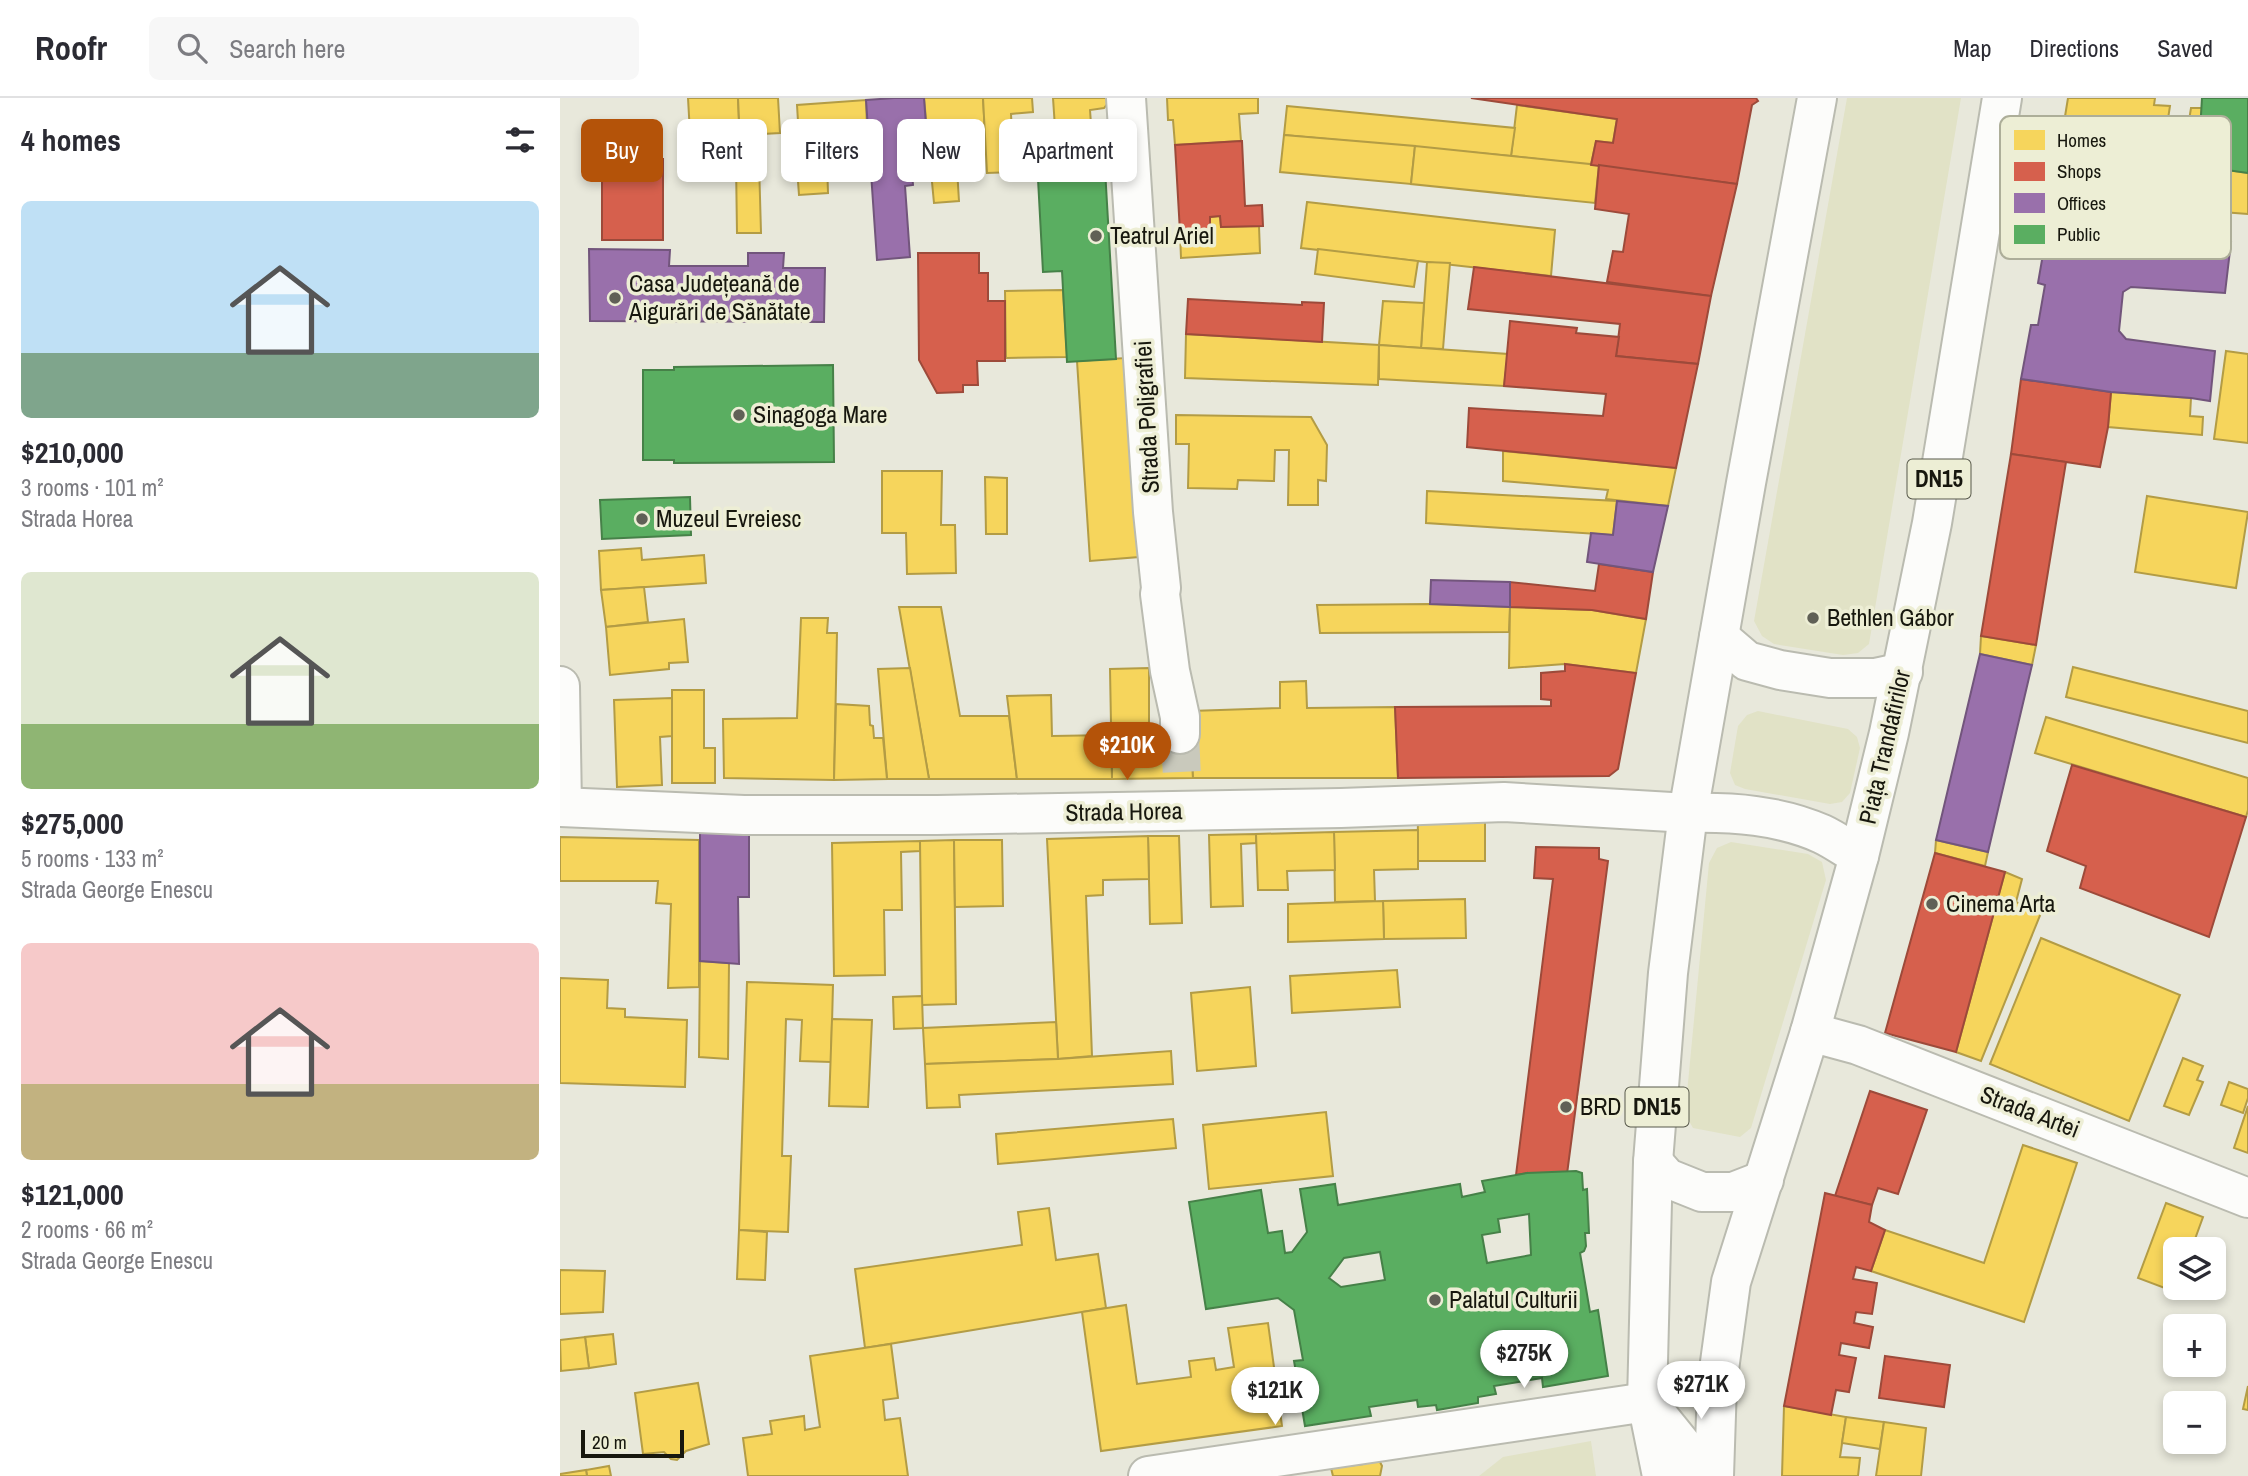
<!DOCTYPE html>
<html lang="en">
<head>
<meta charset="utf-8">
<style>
	body { margin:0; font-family:"Archivo Narrow",sans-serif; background:#f7f7f7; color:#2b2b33; height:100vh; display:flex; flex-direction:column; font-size:26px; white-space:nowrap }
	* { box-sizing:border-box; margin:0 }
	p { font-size:23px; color:#7c7c81 }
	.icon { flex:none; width:38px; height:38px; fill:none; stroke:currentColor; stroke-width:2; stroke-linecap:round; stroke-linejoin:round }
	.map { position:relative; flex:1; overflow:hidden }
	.sheet { display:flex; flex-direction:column; background:#fff; width:560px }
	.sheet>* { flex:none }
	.hud { position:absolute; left:21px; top:21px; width:665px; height:63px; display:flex; gap:14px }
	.tools { position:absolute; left:1603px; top:1139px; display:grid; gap:14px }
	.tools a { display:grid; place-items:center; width:63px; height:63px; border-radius:10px; background:#fff; box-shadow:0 4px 10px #0003; font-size:35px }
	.scale { position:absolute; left:21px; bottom:18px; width:103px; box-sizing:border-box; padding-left:7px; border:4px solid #17170e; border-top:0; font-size:19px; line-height:24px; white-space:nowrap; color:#17170e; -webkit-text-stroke:5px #edeed5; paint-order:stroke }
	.price { position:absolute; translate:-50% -60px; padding:0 16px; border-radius:24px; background:#fff; color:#222; font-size:23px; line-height:46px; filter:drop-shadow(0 2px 4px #0008) }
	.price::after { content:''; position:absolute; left:50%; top:42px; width:21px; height:16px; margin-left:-10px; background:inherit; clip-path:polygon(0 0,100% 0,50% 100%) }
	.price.on { background:#b45309; color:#fff }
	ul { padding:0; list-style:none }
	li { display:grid; align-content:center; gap:14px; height:371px; padding:0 21px }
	li span { display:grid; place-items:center; height:217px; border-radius:10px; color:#555 }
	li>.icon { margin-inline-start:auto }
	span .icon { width:126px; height:126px; fill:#fffc; stroke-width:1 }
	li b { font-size:30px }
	h2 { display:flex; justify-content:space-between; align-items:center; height:84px; padding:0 21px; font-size:30px }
	.pill { padding:0 24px; border-radius:10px; background:#fff; box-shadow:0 4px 10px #0003; font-size:24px; line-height:63px }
	.pill.on { background:#b45309; color:#fff }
	header { display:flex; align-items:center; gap:42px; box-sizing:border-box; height:98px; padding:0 35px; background:#fff; border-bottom:2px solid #e1e1e2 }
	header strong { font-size:33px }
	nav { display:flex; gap:38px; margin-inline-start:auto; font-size:24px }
	.search { width:490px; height:63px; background:#f7f7f7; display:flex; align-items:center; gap:18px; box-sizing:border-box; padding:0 24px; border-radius:10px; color:#7c7c81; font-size:26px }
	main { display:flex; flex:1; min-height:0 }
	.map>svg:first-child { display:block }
</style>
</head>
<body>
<header>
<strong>Roofr</strong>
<div class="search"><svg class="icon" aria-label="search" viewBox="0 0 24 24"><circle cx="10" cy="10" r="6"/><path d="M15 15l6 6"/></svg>Search here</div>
<nav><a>Map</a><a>Directions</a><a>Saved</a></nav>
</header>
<main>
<section class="sheet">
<h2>4 homes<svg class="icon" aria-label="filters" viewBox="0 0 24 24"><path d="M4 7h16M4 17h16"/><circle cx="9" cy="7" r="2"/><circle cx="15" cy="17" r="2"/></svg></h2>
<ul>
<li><span style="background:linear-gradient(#bfe0f5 70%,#7fa58c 0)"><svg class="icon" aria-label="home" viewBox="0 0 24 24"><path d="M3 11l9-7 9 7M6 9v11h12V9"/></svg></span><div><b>$210,000</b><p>3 rooms · 101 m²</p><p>Strada Horea</p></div></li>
<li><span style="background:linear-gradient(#dfe7d0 70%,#8fb573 0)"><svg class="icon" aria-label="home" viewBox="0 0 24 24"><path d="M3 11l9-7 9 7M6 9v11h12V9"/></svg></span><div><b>$275,000</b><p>5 rooms · 133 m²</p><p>Strada George Enescu</p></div></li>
<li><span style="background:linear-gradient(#f6c9c9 65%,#c2b280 0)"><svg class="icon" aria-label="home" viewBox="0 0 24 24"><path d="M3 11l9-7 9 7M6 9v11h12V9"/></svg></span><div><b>$121,000</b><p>2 rooms · 66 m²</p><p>Strada George Enescu</p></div></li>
</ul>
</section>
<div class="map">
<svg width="1688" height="1378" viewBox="0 0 1688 1378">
	<rect width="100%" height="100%" fill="#e8e8db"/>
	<g fill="#e1e2c6">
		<polygon points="1287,0 1401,0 1309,546 1298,555 1283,557 1214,546 1202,538 1194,523"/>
		<polygon points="1198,613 1288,631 1297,639 1300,650 1290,695 1282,704 1270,706 1185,691 1175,687 1170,675 1178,628 1187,617"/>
		<polygon points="1171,744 1248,756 1262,764 1266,782 1191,1030 1180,1039 1133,1030 1125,1016 1149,765 1157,750"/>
		<polygon points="1031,1343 1036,1378 919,1378 943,1359"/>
	</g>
	<g fill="#f6d55c" stroke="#b39c45" stroke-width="2">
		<polygon points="128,0 178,0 180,50 131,53"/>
		<polygon points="178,0 218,0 220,35 202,36 204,64 181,64"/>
		<polygon points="364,0 423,0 425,35 395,38 399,103 374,105"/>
		<polygon points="423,0 472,0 473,14 451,16 454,74 427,75"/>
		<polygon points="493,0 549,0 548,5 544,10 530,12 533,54 522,55 523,72 498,74"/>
		<polygon points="607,0 698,0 698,15 679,16 681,43 615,47 613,22 608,22"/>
		<polygon points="1508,0 1595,0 1594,7 1610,8 1607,27 1628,29 1631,10 1642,10 1638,68 1500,49"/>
		<polygon points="306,2 307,31 266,34 268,95 239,97 236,56 240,56 237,7"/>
		<polygon points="957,7 1057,21 1053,45 1036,43 1031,67 951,58"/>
		<polygon points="727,8 955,30 951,58 724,37"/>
		<polygon points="724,37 855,48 851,86 720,74"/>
		<polygon points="855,48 1039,67 1035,105 851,86"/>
		<polygon points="1591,61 1688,75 1688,116 1583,108"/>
		<polygon points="199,64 201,135 177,135 176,65"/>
		<polygon points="747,104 995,132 991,178 741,150"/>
		<polygon points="660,118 661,129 699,128 700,155 621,160 620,134 650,133 650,119"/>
		<polygon points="758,151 858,163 854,189 755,176"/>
		<polygon points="867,164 890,165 883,251 861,250"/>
		<polygon points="503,192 507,259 446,260 445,193"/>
		<polygon points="823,203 864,205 861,250 819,247"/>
		<polygon points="626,236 819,247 818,287 625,280"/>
		<polygon points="819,247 948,256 944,288 819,281"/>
		<polygon points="1666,253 1688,256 1688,345 1654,341"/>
		<polygon points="566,260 579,459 530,463 517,263"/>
		<polygon points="1551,294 1631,300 1630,318 1643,319 1642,337 1548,329"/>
		<polygon points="616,317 751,319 767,347 766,383 758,382 758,407 728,407 729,352 715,352 714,383 678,382 677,391 628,390 629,346 616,346"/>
		<polygon points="943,353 1116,370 1108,408 1046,401 1048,392 943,383"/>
		<polygon points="322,373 382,373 381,427 395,427 396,475 347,476 346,435 322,435"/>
		<polygon points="425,379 447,380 447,436 426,436"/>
		<polygon points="867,393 1057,403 1053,437 866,425"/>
		<polygon points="1587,398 1688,414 1676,490 1575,474"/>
		<polygon points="81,450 82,462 144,457 146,485 41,492 39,453"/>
		<polygon points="84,489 88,524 46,529 41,492"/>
		<polygon points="870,506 950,509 949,534 760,535 757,507"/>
		<polygon points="339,509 381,509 400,618 449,618 457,681 369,681"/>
		<polygon points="950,509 1032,512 1086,521 1076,575 1005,566 949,570"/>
		<polygon points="241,520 268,520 267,535 277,535 274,682 164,680 163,621 237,620"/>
		<polygon points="124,521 128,564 109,565 109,571 50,577 46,529"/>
		<polygon points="1421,538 1476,547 1472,567 1420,556"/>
		<polygon points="1513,569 1688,613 1688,645 1506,599"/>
		<polygon points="350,570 369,681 327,681 318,571"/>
		<polygon points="589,570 589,637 631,636 633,680 552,681 550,571"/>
		<polygon points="746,583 747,610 835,609 838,680 633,680 631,613 720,610 720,584"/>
		<polygon points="112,592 144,592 144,650 155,650 155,685 112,685"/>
		<polygon points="491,597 492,638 551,637 552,681 457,681 447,598"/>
		<polygon points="112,600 112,638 100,639 102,687 57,689 54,602"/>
		<polygon points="276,606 309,608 310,627 313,628 314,640 323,640 327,681 274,682"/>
		<polygon points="1486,619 1688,680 1688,712 1686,719 1475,655"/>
		<polygon points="858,724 925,724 925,763 857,763"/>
		<polygon points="858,732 858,771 814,772 815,803 775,804 774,734"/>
		<polygon points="774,734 775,772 727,773 728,792 698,792 696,736"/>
		<polygon points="696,736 696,745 681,746 683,808 651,809 649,737"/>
		<polygon points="588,738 619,738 622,825 590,826"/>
		<polygon points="588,738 589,781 543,782 543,797 526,798 532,958 498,961 487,741"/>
		<polygon points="0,739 139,742 139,889 108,890 111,806 96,805 98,783 0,783"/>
		<polygon points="394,742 396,906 362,907 360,743"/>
		<polygon points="394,742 442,742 443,808 395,809"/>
		<polygon points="1376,742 1428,754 1425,768 1375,755"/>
		<polygon points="360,743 360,753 341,754 342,812 324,812 325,877 274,878 272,745"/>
		<polygon points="1445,774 1462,781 1456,804 1481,815 1421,963 1396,954"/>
		<polygon points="905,801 906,840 824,841 823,803"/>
		<polygon points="823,803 824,841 728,844 728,806"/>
		<polygon points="1481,840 1620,897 1569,1023 1430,966"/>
		<polygon points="140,863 169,865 168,961 139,959"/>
		<polygon points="837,872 840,909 732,915 730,878"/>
		<polygon points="0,880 48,882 47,910 65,911 65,919 127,922 125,989 0,985"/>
		<polygon points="187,884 273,887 271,964 240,963 242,922 226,921 222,1058 231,1058 228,1134 179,1132"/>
		<polygon points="690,889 696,968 637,973 631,895"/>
		<polygon points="362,898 363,930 334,931 333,899"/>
		<polygon points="272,921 312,922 308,1009 269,1008"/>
		<polygon points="496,924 498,961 365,966 363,930"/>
		<polygon points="611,953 613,986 399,997 400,1009 367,1010 365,966 498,961"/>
		<polygon points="1623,960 1643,968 1637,982 1643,984 1629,1017 1604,1008"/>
		<polygon points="1669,984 1688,991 1688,1000 1683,1015 1661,1007"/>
		<polygon points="1688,1008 1688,1055 1674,1050"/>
		<polygon points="766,1014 773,1078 649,1091 643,1027"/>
		<polygon points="613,1021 616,1050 438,1066 436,1036"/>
		<polygon points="1463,1047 1517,1065 1464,1224 1311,1173 1325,1132 1424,1165"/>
		<polygon points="1606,1105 1643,1119 1631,1152 1615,1152 1615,1177 1610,1192 1578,1180"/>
		<polygon points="489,1110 496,1162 538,1156 546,1210 305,1250 295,1171 462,1147 458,1114"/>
		<polygon points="179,1132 207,1134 205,1182 177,1181"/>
		<polygon points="0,1172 45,1173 43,1214 0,1216"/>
		<polygon points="566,1207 577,1286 631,1279 629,1263 654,1260 656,1272 674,1269 668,1230 708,1225 722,1328 541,1353 522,1214"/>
		<polygon points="53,1236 56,1266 29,1270 25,1239"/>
		<polygon points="25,1239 29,1270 1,1273 0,1242"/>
		<polygon points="331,1246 338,1300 323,1302 325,1322 340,1320 348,1378 188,1378 183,1340 212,1336 210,1323 244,1318 245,1332 260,1329 250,1258"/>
		<polygon points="138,1285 149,1346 126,1353 117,1362 111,1361 104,1354 83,1356 75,1295"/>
		<polygon points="1688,1288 1688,1312 1683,1311"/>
		<polygon points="1224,1308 1286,1319 1280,1359 1300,1360 1298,1378 1222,1378"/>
		<polygon points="1286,1319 1324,1324 1320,1351 1282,1345"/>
		<polygon points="1324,1324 1366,1330 1361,1378 1316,1378"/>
		<polygon points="806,1361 817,1362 820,1364 822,1368 820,1378 773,1378 771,1370 803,1366"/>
		<polygon points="49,1368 51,1378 27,1378 26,1372"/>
		<polygon points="26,1372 27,1378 0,1378 0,1376"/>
	</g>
	<g fill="#d6604d" stroke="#9d4a3a" stroke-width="2">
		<polygon points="911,0 1196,0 1198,3 1192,7 1177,86 1031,67 1036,43 1053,45 1057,21"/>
		<polygon points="681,43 682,43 685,108 702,107 703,128 661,129 660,118 650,119 650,133 620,134 615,47"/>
		<rect x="42" y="61" width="61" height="81"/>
		<polygon points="1039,67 1177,86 1151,198 1047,184 1053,153 1063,154 1069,116 1035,111"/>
		<polygon points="358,155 419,155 419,175 428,175 428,203 445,203 445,263 417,263 418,287 403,287 403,294 377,295 359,262"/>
		<polygon points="914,169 1151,198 1138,266 1056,258 1060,226 908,211"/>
		<polygon points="628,201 742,207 742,204 764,205 762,244 626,236"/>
		<polygon points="950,223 1017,230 1016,235 1059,239 1056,258 1138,266 1116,370 907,349 909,310 1043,318 1046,296 944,288"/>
		<polygon points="1461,281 1551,294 1548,329 1540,369 1451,356"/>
		<polygon points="1451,356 1506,364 1476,547 1421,538"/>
		<polygon points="1039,466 1093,474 1086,521 1032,512 950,509 950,484 1035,493"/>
		<polygon points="1005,566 1076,575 1058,671 1049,678 838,680 835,609 991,608 991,602 981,601 981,575 1005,573"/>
		<polygon points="1512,667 1686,719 1649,839 1520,790 1526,768 1487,753"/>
		<polygon points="976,749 1039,750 1039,761 1048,763 1007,1076 967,1079 967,1075 956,1077 993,781 974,780"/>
		<polygon points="1375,755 1445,774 1396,954 1325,935"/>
		<polygon points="1310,993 1367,1012 1338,1096 1318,1090 1312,1107 1275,1098"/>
		<polygon points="1265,1095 1312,1107 1309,1124 1325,1132 1311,1173 1296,1169 1293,1181 1317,1185 1312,1216 1296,1214 1294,1225 1313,1229 1309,1250 1281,1245 1279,1257 1296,1260 1289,1294 1276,1292 1271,1317 1224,1308"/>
		<polygon points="1325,1258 1390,1267 1384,1309 1319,1300"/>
	</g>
	<g fill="#9970ab" stroke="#72557c" stroke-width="2">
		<polygon points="334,0 364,0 366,27 348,28 353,87 345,88 350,159 317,162 306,2"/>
		<polygon points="1487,133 1671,144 1665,195 1571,189 1563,194 1559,233 1566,241 1655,253 1650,303 1631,300 1551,294 1461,281 1471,227 1478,227 1485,187 1478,185"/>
		<polygon points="29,151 110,152 109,168 188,168 188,155 224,155 223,170 265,170 264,224 30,223"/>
		<polygon points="1057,403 1108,408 1093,474 1027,464 1031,435 1053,437"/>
		<polygon points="871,482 950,484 950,509 870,506"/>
		<polygon points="1420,556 1472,567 1428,754 1376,742"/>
		<polygon points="140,733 189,734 189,799 178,799 179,866 140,863"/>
	</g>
	<g fill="#5aae61" stroke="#468148" stroke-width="2" fill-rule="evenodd">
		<polygon points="1642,0 1688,0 1688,75 1638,68"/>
		<polygon points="545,71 556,261 507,264 502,173 483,174 478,81 499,80 498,74"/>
		<polygon points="273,267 274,364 114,365 114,362 83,362 83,272 114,272 114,269"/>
		<polygon points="130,399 131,437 42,441 40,402"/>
		<path d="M1016,1073L1022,1075L1023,1092L1027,1091L1029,1135H1025L1026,1148L1024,1153L1020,1155L1030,1214L1038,1212L1048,1278L983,1289L982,1280L934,1288L936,1296L918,1299V1305L877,1312L876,1307L858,1309L857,1302L809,1309L811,1318L745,1328L734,1263L743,1262L734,1212L718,1200L646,1211L629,1104L701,1092L708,1135L722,1133L725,1155L732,1154L747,1134L740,1091L775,1086L778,1107L900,1086L902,1099L925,1094L922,1083L967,1075ZM969,1116L971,1157L927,1165L922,1137L940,1134L938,1121ZM820,1154L825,1182L781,1189L769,1180L784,1160Z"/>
	</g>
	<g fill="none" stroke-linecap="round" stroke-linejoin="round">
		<polyline stroke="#c9c9bc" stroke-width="38" stroke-dasharray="38 19" stroke-linecap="butt" points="620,636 622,680"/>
		<g stroke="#babbb0" stroke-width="42">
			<g id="street">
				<polyline points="566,0 593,414 601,490 600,496 610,573 620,619 620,636"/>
				<polyline points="0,588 2,709"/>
				<polyline points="0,709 184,717 377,717 781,710 944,704 1128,715"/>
				<polyline points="1250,934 1298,947 1688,1100"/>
				<polyline points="1087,1304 1125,1351 1140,1378"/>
				<polyline points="588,1378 1087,1304"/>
			</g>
		</g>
		<g stroke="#babbb0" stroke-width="42">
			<g id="primary">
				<polyline points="1159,539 1187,563 1220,572 1270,580 1315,580 1343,574"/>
				<path d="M1128,715C1173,714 1219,717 1262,736C1275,742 1287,751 1299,758"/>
				<polyline points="1093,1064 1107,1080 1142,1094 1173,1094 1204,1082"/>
				<polyline points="1102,1378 1087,1304 1093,1064 1108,875 1128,715 1186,385 1257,0"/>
				<polyline points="1154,1378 1157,1286 1171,1184 1250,934 1299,758 1329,635 1372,425 1442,0"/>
			</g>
		</g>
		<use href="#street" stroke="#fcfcfa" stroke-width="38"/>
		<use href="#primary" stroke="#fcfcfa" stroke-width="38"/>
	</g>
	<g fill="#606056" stroke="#edeed5" stroke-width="2.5">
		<circle cx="536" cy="138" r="7"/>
		<circle cx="55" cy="200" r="7"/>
		<circle cx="179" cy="317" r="7"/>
		<circle cx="82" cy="421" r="7"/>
		<circle cx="1253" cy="520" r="7"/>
		<circle cx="1372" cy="806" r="7"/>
		<circle cx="1006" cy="1009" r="7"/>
		<circle cx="875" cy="1202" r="7"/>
	</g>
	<g text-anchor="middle" stroke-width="7" stroke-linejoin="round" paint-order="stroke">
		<g fill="#edeed5" stroke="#57584a" stroke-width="2">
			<rect x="1347.5" y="361.5" width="63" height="39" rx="5"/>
			<rect x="1065.5" y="989.5" width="63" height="39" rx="5"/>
		</g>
		<g font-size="23" font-weight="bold" fill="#17170e">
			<text x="1379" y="389">DN15</text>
			<text x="1097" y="1017">DN15</text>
		</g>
		<g font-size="24" fill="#17170e" stroke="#edeed5" text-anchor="start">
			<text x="550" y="146">Teatrul Ariel</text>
			<text x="69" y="194">Casa Județeană de<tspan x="69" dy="28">Aigurări de Sănătate</tspan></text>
			<text x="193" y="325">Sinagoga Mare</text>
			<text x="96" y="429">Muzeul Evreiesc</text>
			<text x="1267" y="528">Bethlen Gábor</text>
			<text x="1386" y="814">Cinema Arta</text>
			<text x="1020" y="1017">BRD</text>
			<text x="889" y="1210">Palatul Culturii</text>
		</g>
		<g font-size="24" fill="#17170e" stroke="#edeed5">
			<text transform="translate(587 319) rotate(-93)" y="8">Strada Poligrafiei</text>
			<text transform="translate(1325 649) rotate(-77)" y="8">Piața Trandafirilor</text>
			<text transform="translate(564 714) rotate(-1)" y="8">Strada Horea</text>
			<text transform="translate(1470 1014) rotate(21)" y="8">Strada Artei</text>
		</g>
	</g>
	<rect x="1440" y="18" width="231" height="143" rx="10" fill="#edeed5" stroke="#adae99" stroke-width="2"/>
	<rect x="1454" y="32" width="31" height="20" fill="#f6d55c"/>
	<rect x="1454" y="64" width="31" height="19" fill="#d6604d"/>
	<rect x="1454" y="95" width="31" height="20" fill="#9970ab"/>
	<rect x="1454" y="127" width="31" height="19" fill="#5aae61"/>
	<g font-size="19" fill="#17170e">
		<text x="1497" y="49">Homes</text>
		<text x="1497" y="80">Shops</text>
		<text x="1497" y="112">Offices</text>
		<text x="1497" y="143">Public</text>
	</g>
</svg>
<div class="tools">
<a><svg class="icon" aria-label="layers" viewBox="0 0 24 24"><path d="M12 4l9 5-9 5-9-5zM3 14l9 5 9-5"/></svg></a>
<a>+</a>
<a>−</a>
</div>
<div class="scale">20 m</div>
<b class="price on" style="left:567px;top:684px">$210K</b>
<b class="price" style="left:964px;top:1292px">$275K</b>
<b class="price" style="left:1141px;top:1323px">$271K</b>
<b class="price" style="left:715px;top:1329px">$121K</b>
<div class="hud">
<a class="pill on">Buy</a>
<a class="pill">Rent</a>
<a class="pill">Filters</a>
<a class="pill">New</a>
<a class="pill">Apartment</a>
</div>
</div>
</main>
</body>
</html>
